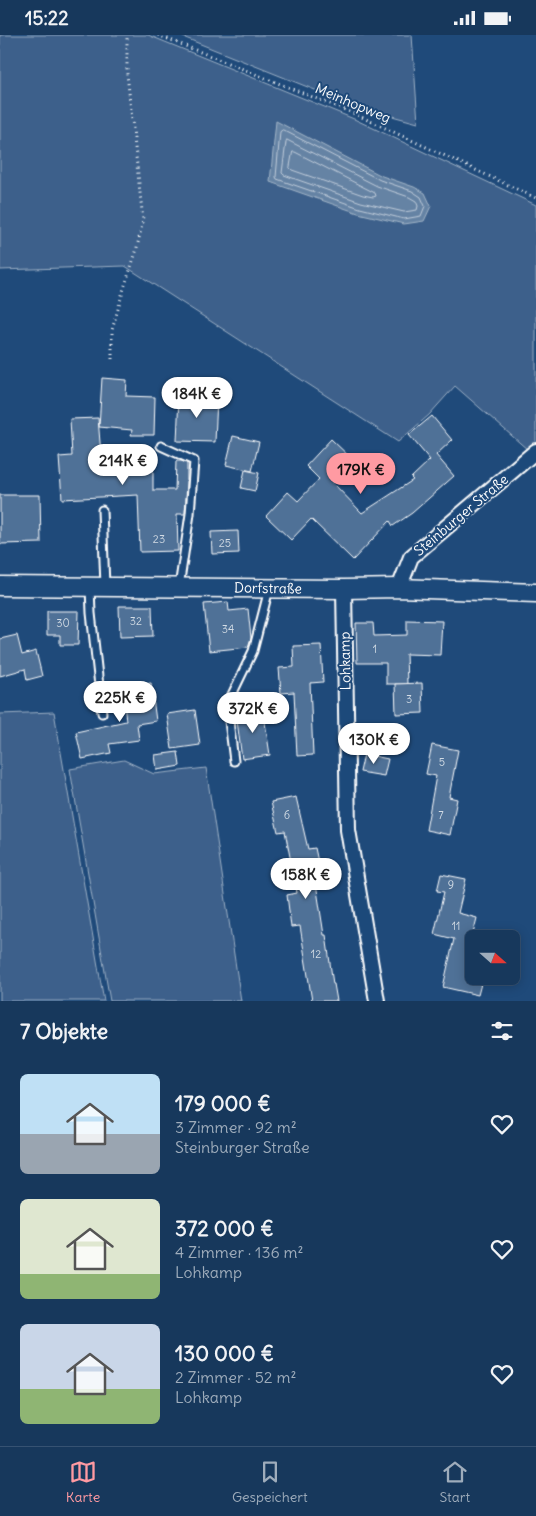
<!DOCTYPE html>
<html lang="de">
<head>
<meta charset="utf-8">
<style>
	body { margin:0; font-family:Delius,sans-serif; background:#244365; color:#f1f3f6; height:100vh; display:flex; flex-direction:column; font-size:19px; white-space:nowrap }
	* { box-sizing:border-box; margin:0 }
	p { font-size:16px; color:#9eacbb }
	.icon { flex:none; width:28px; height:28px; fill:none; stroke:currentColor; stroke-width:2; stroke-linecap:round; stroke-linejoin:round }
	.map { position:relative; height:966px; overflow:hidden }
	.sheet { display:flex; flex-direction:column; background:#17385c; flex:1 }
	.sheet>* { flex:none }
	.needle { width:32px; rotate:111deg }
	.tools { position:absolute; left:465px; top:895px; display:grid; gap:10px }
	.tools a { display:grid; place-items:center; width:55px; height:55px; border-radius:8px; background:#17385c; box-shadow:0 2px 12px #0003,0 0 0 1px #365272; font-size:25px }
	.price { position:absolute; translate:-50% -42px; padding:0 11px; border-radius:18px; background:#fff; color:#222; font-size:16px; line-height:32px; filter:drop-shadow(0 1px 2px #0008) }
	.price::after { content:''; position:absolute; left:50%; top:30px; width:15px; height:11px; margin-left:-8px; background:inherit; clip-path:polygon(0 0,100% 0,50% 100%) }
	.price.on { background:#ff9aa2; color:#111 }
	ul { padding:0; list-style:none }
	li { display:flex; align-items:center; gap:15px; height:125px; padding:0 20px }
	li span { display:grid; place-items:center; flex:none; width:140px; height:100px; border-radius:8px; color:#555 }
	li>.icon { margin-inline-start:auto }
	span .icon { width:60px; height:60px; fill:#fffc; stroke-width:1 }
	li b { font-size:21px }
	h2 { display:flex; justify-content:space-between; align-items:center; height:60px; padding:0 20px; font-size:21px }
	.status { display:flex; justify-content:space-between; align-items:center; height:35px; padding:0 25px; background:#17385c; direction:ltr }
	.status svg { height:14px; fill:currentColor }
	.dock { display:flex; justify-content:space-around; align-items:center; height:70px; border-top:1px solid #365272; background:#17385c; font-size:14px; color:#9eacbb }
	.dock a { display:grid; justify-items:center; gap:2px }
	.dock .on { color:#ff9aa2 }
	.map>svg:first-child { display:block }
</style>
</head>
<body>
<div class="status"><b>15:22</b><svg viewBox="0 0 49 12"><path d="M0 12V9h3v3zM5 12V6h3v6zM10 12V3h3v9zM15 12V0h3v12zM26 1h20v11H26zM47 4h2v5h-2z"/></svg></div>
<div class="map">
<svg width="536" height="966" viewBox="0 0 536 966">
	<rect width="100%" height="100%" fill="#1f4a7a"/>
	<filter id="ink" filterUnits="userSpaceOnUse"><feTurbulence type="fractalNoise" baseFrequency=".02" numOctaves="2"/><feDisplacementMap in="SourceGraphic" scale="10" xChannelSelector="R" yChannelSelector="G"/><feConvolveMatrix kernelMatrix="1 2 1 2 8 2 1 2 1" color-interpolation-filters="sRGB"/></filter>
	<g filter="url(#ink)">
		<g fill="#3c618b" stroke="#9eb0c5">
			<polygon points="0,0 148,0 354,84 536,170 536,408 528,415 455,351 429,380 398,407 125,231 0,235"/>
			<polygon points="178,0 412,0 418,88 355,71"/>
			<polygon points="54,677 104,966 0,966 0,679"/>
			<polygon points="124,725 154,739 206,733 241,966 110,966 70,734"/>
		</g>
		<polygon fill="#6583a4" stroke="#a3b5c8" points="276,86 382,141 414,152 425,158 431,171 424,186 404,189 358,178 270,147"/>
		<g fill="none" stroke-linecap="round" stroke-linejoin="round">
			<g stroke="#c1cddb" stroke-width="1">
				<polygon points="283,95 380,145 412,156 421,162 425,171 421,181 404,184 360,173 277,144 276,142 280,97"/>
				<polygon points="287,105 377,151 409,162 416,166 418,171 417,175 404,177 361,167 284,140 282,138 286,107"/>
				<polygon points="293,117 295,117 375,158 376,161 373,162 363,160 292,135 290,133"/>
			</g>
		</g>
		<g fill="#507197" stroke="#fff">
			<polygon points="102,343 127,345 126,361 155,362 154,400 131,400 132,395 99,392"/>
			<polygon points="179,361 217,363 215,407 177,406"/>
			<polygon points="432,381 452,405 436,420 454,441 412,478 393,491 390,486 353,525 311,484 291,505 266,481 288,457 298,466 319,444 306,431 331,404 354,426 333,448 362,478 413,445 411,443 430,425 409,400"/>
			<polygon points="98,383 101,420 117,420 117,432 153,434 153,455 175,455 176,426 181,426 187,428 187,448 185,479 177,479 178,516 140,517 138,460 62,464 59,422 72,421 70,384"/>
			<polygon points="233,401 259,407 252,436 226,430"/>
			<polygon points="245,435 259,438 255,456 241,453"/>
			<polygon points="0,460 40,460 41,508 0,509"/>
			<polygon points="238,496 239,518 212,519 211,497"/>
			<polygon points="228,567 229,576 248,574 251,603 248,612 209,616 204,569"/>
			<polygon points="119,571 152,571 153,601 120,602"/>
			<polygon points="47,576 79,576 78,610 60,610 60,600 47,600"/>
			<polygon points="407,585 442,586 440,620 406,619 407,649 386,649 386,628 357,628 356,588 373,588 374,601 407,600"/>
			<polygon points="17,600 22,620 36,616 42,641 27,645 25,634 0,641 0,604"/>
			<polygon points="321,610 323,647 310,648 313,720 297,721 294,657 281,658 279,633 294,632 293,611"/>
			<polygon points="151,648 156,686 137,689 139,705 109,709 111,718 82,724 76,697 126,686 122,652"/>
			<polygon points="422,648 423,678 396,679 395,649"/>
			<polygon points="263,674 270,720 242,724 236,678"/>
			<polygon points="195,675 200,710 172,714 167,679"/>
			<polygon points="432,710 458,715 449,762 457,764 450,800 426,795 436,741 426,739"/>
			<polygon points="178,717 180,731 157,735 155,720"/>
			<polygon points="364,719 388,724 384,741 360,737"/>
			<polygon points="296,762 308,814 315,813 321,841 315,842 324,900 326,900 333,949 334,949 337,966 312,966 300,891 291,892 287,860 297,858 285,796 278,797 271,767"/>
			<polygon points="441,839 466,844 458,878 477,883 466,927 474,929 474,941 483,941 478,960 443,952 454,904 434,899 444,857 437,856"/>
		</g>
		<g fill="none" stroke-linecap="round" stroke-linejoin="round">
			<g stroke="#fff" stroke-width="11">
				<g id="service">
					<polyline points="161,411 194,426 190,479 179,552"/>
					<polyline points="102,475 105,551"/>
					<polyline points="90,552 91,578 102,678"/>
					<polyline points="234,726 227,670 253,616 269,554"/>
				</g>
			</g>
			<g stroke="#fff" stroke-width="18">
				<g id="minor">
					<polyline points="399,553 411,522 536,416"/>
					<polyline points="344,554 348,795 377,966"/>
				</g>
			</g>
			<g stroke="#fff" stroke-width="21">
				<polyline id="tertiary" points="0,551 344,554 399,553 536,558"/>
			</g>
			<g stroke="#fff" stroke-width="3" stroke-dasharray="1 4" stroke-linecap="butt">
				<polyline points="158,0 355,79 536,163"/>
				<polyline points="112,324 112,295 124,253 136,217 143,185 127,39 127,0"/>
			</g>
			<use href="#service" stroke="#1f4a7a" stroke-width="7"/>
			<use href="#minor" stroke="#1f4a7a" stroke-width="14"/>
			<use href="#tertiary" stroke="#1f4a7a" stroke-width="18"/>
		</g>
	</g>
	<g text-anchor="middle" stroke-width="4" stroke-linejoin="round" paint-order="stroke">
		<g font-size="11" fill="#d3dce5">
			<text x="159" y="508">23</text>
			<text x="225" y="512">25</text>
			<text x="136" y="590">32</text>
			<text x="63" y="592">30</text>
			<text x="228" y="598">34</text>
			<text x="375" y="618">1</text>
			<text x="409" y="668">3</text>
			<text x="442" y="731">5</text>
			<text x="287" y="784">6</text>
			<text x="441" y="784">7</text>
			<text x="451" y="854">9</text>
			<text x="456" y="895">11</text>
			<text x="316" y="923">12</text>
		</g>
		<g font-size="14" fill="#fff" stroke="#1f4a7a">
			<text transform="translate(353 68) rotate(23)" y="5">Meinhopweg</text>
			<text transform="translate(461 480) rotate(-40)" y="5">Steinburger Straße</text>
			<text transform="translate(268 553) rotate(1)" y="5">Dorfstraße</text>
			<text transform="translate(345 626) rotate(-91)" y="5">Lohkamp</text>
		</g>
	</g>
</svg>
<div class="tools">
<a><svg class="needle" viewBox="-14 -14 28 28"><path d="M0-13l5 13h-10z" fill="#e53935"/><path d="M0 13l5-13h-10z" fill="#9eacbb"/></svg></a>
</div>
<b class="price" style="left:197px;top:384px">184K €</b>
<b class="price" style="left:123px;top:451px">214K €</b>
<b class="price on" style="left:361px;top:460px">179K €</b>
<b class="price" style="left:120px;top:688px">225K €</b>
<b class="price" style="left:253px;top:699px">372K €</b>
<b class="price" style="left:374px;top:730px">130K €</b>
<b class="price" style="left:306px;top:865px">158K €</b>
</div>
<section class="sheet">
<h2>7 Objekte<svg class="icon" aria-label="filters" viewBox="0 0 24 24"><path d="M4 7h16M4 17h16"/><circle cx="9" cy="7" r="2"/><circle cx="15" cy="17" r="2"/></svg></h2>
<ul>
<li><span style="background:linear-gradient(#bfe0f5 60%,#9aa5b1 0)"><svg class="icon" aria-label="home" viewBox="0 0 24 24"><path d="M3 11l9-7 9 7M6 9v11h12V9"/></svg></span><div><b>179 000 €</b><p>3 Zimmer · 92 m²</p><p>Steinburger Straße</p></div><svg class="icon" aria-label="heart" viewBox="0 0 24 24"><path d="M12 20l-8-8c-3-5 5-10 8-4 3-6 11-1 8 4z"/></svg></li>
<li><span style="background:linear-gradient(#dfe7d0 75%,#8fb573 0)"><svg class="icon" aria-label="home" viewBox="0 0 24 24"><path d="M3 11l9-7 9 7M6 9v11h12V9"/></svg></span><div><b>372 000 €</b><p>4 Zimmer · 136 m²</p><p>Lohkamp</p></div><svg class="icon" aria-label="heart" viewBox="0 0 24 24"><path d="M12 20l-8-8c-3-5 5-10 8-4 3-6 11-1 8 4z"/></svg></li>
<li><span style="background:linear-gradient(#c9d6e8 65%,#8fb573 0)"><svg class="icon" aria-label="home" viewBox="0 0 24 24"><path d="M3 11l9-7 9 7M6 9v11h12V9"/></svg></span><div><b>130 000 €</b><p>2 Zimmer · 52 m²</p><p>Lohkamp</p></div><svg class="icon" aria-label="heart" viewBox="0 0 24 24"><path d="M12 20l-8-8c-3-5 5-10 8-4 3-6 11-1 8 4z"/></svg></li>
</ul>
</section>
<nav class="dock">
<a class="on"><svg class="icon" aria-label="map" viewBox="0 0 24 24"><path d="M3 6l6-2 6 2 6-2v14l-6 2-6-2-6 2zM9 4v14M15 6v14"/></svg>Karte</a>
<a><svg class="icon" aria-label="saved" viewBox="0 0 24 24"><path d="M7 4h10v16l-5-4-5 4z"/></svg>Gespeichert</a>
<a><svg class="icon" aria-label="home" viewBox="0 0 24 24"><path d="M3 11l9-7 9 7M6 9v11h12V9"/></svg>Start</a>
</nav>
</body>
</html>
